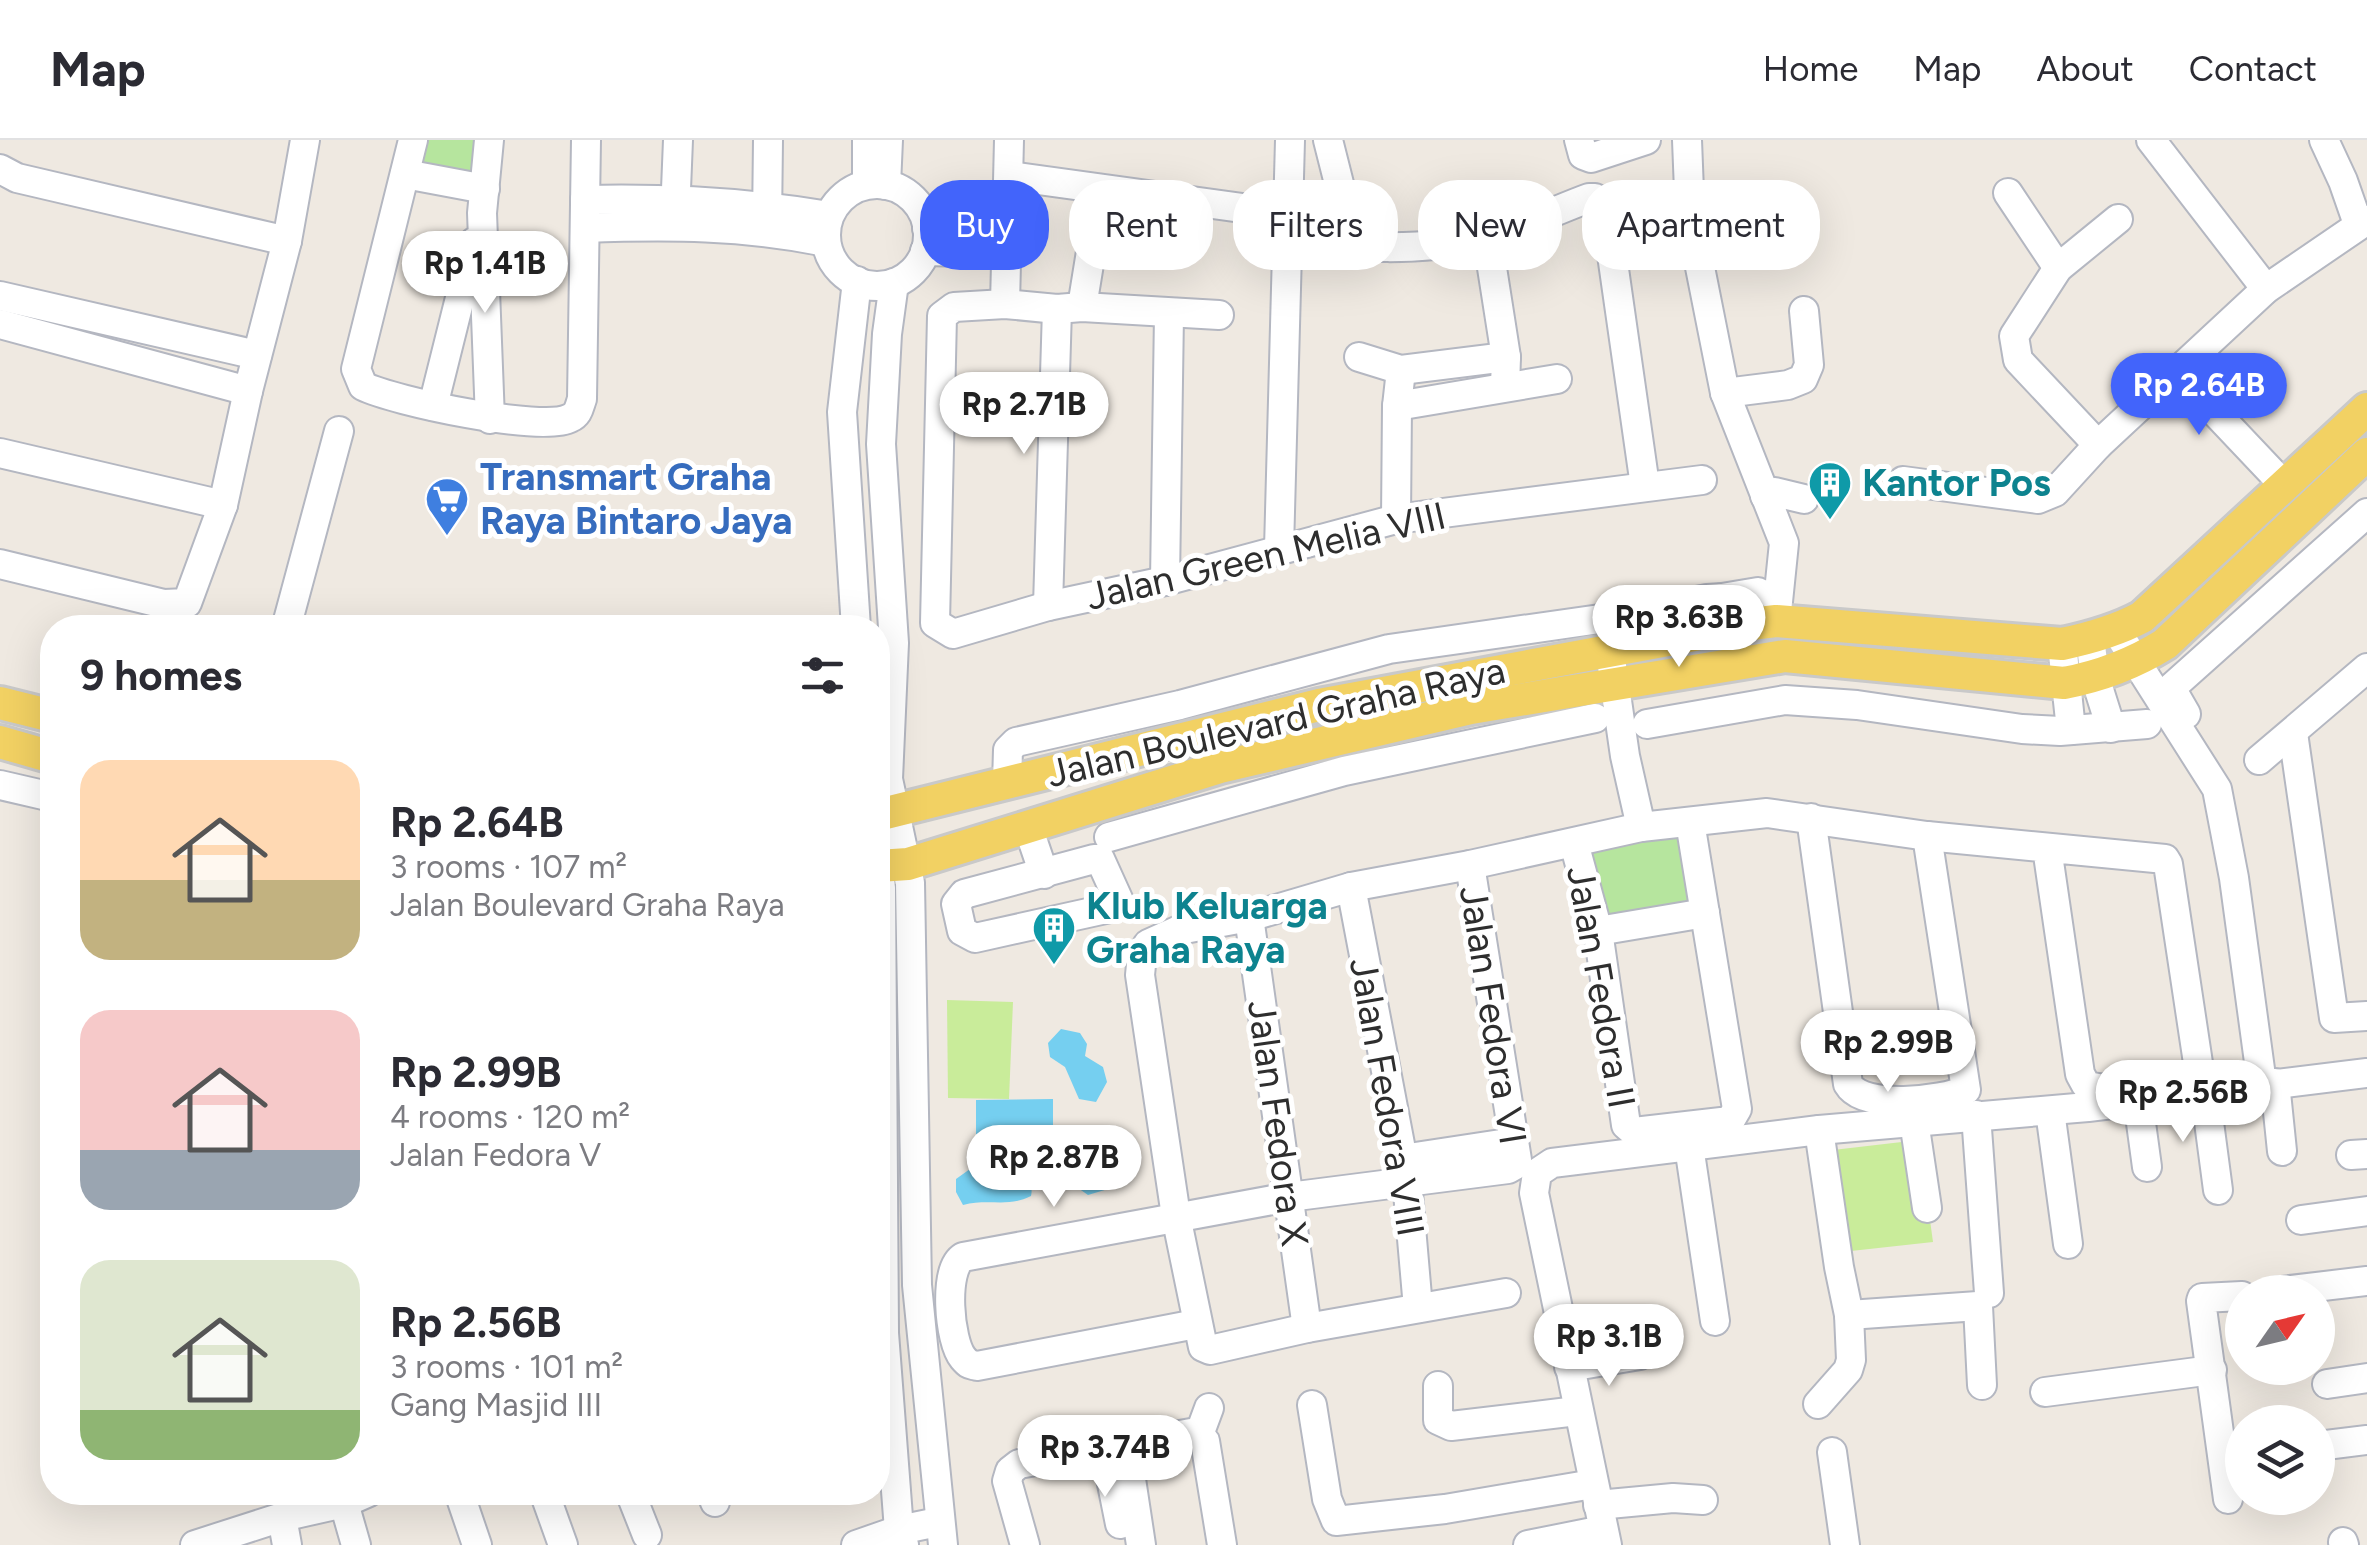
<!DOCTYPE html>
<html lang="en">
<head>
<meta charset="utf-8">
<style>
	body { margin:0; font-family:Figtree,sans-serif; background:#f7f7f7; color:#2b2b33; height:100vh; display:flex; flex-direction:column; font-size:38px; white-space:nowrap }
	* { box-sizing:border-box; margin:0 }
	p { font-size:32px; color:#7c7c81 }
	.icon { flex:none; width:55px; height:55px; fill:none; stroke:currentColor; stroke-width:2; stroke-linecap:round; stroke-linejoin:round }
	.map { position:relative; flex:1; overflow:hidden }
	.side { position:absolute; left:40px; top:475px; width:850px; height:890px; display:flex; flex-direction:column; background:#fff; border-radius:40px; box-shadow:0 10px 40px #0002 }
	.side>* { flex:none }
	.banner { position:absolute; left:920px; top:40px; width:950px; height:90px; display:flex; gap:20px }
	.needle { width:65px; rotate:56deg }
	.fabs { position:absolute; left:2225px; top:1135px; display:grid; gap:20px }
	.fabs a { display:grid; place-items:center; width:110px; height:110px; border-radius:50%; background:#fff; box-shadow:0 10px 40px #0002; font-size:50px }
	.price { position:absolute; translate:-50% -85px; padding:0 22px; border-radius:35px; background:#fff; color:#222; font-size:32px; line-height:65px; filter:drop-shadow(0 2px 5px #0008) }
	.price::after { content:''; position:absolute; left:50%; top:60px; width:30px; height:22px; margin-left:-15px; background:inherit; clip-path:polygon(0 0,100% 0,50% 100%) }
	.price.on { background:#4264fb; color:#fff }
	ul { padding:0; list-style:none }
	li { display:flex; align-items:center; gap:30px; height:250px; padding:0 40px }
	li span { display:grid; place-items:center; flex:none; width:280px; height:200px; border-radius:30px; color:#555 }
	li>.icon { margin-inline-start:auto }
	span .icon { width:120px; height:120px; fill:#fffc; stroke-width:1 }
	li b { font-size:42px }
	h2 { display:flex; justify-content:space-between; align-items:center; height:120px; padding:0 40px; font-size:42px }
	.chip { padding:0 35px; border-radius:40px; background:#fff; box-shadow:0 10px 40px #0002; font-size:35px; line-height:90px }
	.chip.on { background:#4264fb; color:#fff }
	header { display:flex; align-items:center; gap:60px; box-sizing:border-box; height:140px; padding:0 50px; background:#fff; border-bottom:2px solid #e1e1e2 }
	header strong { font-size:48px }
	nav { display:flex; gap:55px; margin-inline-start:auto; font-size:35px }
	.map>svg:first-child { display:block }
</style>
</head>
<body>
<header>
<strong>Map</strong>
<nav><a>Home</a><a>Map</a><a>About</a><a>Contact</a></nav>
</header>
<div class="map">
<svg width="2367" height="1405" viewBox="0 0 2367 1405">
	<rect width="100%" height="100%" fill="#efe9e1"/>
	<g fill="#b6e59e">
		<polygon points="420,0 483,0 480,40 412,32"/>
		<polygon points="1678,693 1694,762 1605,786 1586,710"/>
	</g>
	<g fill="#c9ec9a">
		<polygon points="947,860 1013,862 1009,959 948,958"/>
		<polygon points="1919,1000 1933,1102 1851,1111 1833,1010"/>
	</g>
	<g fill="#75cff0">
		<polygon points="1061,889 1080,893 1087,904 1085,916 1103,927 1107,942 1096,962 1079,959 1065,927 1050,917 1048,903"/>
		<polygon points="1053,959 1053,1007 976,1007 976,960"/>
		<polygon points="1084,1015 1097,1023 1107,1021 1120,1024 1126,1035 1118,1046 1088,1055 1068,1041 1070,1021"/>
		<path d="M1006,1018C1019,1026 1035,1039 1031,1056C1008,1068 989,1058 963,1065L956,1052V1039L970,1029Z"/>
	</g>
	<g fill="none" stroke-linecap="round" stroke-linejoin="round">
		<g stroke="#b4b7c1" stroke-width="32">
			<g id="minor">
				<path d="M413,0L356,229L363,246C393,261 543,293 570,278C579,274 579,267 582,259L586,0"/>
				<polyline points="489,0 482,73 490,279"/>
				<polyline points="1328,0 1355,107"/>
				<polyline points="1579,0 1583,15 1591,18 1646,0"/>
				<polyline points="1687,0 1690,77 1725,253 1784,403 1776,481"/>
				<polyline points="2151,0 2266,149"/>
				<polyline points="2324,0 2343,41 2358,84"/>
				<polyline points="0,29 17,38 287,101"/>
				<polyline points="405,34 485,49"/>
				<polyline points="1009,36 1286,74"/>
				<polyline points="867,44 867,0"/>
				<circle cx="877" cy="95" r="51"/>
				<polyline points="886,45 888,0"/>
				<polyline points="2008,53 2058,128"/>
				<path d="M585,60C669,58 746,62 829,76"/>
				<polyline points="675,74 678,0"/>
				<polyline points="767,83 768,0"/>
				<path d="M585,88C668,85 744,85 826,102"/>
				<polyline points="927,88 1007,91"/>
				<polyline points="1487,96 1506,217 1505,247"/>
				<path d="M1287,101C1352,107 1424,113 1487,96C1522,87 1556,70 1589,58H1595L1605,66L1645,346"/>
				<polyline points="925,111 1007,113"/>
				<polyline points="894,143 887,194 881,304 894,503 888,639 910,743 917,1145 943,1405"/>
				<polyline points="0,156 257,215"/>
				<polyline points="1005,164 1009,0"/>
				<polyline points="1082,167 1101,50"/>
				<polyline points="1219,175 1082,167 1057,169 1005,164 954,167 942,176 935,483 953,494 1048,466 1165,441 1396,379 1702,340"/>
				<polyline points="0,184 248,251"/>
				<polyline points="1359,217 1401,230 1506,217"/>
				<polyline points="2177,232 2283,344"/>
				<polyline points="1725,253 1788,245 1803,239 1809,225 1804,171"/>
				<polyline points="433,266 474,102"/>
				<polyline points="1397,266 1557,239"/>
				<polyline points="2098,305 2018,220 2014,196 2058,128 2118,79"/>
				<polyline points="0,313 223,365"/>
				<polyline points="1903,341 2038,359 2055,352 2098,305 2266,149 2367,80"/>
				<polyline points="1765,356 1775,352 1804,359"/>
				<polyline points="1396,379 1397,266 1401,230"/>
				<polyline points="1279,409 1290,0"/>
				<polyline points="0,424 164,464 187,463 223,365 248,251 287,101 305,0"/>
				<polyline points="1165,441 1169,174"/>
				<polyline points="1722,458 1758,452"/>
				<polyline points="1048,466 1057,169"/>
				<polyline points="286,488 339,291"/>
				<polyline points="856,488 842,272 857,141"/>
				<polyline points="2116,490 2217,649 2234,738 2262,944"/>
				<polyline points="2090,498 2095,537 2111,588"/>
				<polyline points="2062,504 2071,590"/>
				<polyline points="1612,526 1625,616 1641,687"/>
				<polyline points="2186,574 2171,548 2367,373"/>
				<polyline points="1647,584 1785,560 1857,565 2022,589 2060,591 2147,584"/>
				<polyline points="2293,593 2334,878 2367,876"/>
				<polyline points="2259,620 2367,528"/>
				<polyline points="1007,643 1008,610 1016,602 1180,565 1389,509 1614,477 1707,459 1722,458 1724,489"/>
				<polyline points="0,645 52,657"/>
				<path d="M1811,678L1848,944C1863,970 1942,961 1966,950L1927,696"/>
				<polyline points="1028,687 1044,734"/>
				<polyline points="1109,697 1344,631 1595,578"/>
				<polyline points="1574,703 1598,791 1626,985 1634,992 1730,981 1737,969 1690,682"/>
				<polygon points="1094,719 1100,719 1119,761 1115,767 975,798 962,791 956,764 964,754"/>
				<polyline points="878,728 881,748 884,1193 899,1390 904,1405"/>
				<polyline points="1351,747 1407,1041 1418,1168"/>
				<polyline points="1249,777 1307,1188"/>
				<polyline points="1598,791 1705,773"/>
				<polyline points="2275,943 2282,1011"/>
				<polyline points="2205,952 2218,1050"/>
				<polyline points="2138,961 2147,1027"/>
				<polyline points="2050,971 2068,1104"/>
				<polyline points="1976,975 1989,1153"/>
				<polyline points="1914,981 1927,1068"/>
				<polyline points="1689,1006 1715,1181"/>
				<polyline points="2351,1015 2367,1014"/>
				<polyline points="1402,1019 1514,1002"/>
				<polyline points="2301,1080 2367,1071"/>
				<polyline points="2273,1152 2367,1141"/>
				<path d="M1506,1153L1307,1188L1210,1210L1203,1207L1176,1076L1140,835L1142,815L1148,804L1179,790L1249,777L1351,747L1470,725L1641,687L1767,673L1927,696L2165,719L2168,724L2198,923L2193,934C2172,946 2108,954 2086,945L2080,934L2047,708"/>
				<polyline points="1849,1175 1978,1166 1982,1245"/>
				<path d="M1196,1184L977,1226C969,1224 969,1225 963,1218C949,1201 943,1129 963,1117L1289,1057L1508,1029L1515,1025L1517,1020L1470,725"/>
				<polyline points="1569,1227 1640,1215"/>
				<polyline points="2327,1244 2367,1238"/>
				<polyline points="1438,1246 1438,1280 1451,1286 1577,1271"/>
				<polyline points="2045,1252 2212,1230"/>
				<polyline points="1818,1264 1848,1230 1851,1220 1849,1175 1839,1127 1819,990"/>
				<polyline points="1312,1265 1327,1359 1336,1381 1445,1369 1593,1344"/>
				<polyline points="1209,1268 1199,1295 1205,1301 1222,1405"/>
				<polyline points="1126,1306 1141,1405"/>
				<polyline points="2318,1306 2367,1300"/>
				<polyline points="1105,1309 1120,1384"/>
				<polyline points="1832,1312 1845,1405"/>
				<polyline points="469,1352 462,1361 477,1405"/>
				<polyline points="544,1352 563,1405"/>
				<polyline points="630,1352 647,1395"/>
				<polyline points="711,1352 715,1362"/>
				<polyline points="2228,1359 2201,1161 2202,1158 2242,1156"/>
				<polyline points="344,1363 356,1405"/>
				<polyline points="1598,1365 1673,1358 1703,1360"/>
				<polyline points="282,1377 287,1405"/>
				<polyline points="2343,1402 2344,1405"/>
				<polyline points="195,1405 282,1377 344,1363 369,1352"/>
				<polyline points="856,1405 899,1390 938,1382"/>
				<polyline points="1025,1405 1007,1341 1010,1331 1019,1324 1191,1293 1199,1295"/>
				<polyline points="1528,1405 1603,1390"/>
				<polyline points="1607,1405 1534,1053 1537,1033 1552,1023 1819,990 2088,967 2367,933"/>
			</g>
		</g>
		<g stroke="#c9c9c9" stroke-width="38">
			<g id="major">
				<polyline points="0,563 52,576"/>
				<polyline points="0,602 52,617"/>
				<path d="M878,675L1319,565L1759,483L1776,481L2062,504C2091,498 2116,491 2142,477L2367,269"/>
				<path d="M878,726L908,724L1220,627L1471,568L1785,516L2064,543C2101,536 2133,524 2165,504L2367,314"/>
			</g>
		</g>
		<use href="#minor" stroke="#fff" stroke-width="28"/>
		<use href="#major" stroke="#f2d163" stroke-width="32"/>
	</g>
	<defs>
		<g id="building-pin" transform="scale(2.25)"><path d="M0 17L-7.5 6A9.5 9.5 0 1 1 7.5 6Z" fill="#0f9aa8" stroke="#fff"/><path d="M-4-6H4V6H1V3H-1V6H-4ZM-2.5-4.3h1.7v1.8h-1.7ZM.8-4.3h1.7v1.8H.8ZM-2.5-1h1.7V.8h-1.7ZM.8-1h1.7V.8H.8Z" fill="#fff"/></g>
		<g id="supermarket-pin" transform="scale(2.25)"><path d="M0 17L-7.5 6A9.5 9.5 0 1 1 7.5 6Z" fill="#3f7fe0" stroke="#fff"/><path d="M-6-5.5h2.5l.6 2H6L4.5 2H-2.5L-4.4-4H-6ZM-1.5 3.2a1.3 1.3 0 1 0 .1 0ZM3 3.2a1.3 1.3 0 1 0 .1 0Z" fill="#fff"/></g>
	</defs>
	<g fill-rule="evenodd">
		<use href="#building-pin" x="1830" y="343"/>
		<use href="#supermarket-pin" x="447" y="359"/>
		<use href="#building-pin" x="1054" y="788"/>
	</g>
	<g text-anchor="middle" stroke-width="10" stroke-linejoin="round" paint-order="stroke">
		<g font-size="38" font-weight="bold" fill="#366cbe" stroke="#fff" text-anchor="start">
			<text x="480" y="350">Transmart Graha<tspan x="480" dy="44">Raya Bintaro Jaya</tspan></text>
		</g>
		<g font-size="38" font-weight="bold" fill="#0d838f" stroke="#fff" text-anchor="start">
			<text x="1862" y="356">Kantor Pos</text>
			<text x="1086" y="779">Klub Keluarga<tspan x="1086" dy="44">Graha Raya</tspan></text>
		</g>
		<g font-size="38" fill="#2e2e2e" stroke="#fff">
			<text transform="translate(1266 416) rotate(-13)" y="13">Jalan Green Melia VIII</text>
			<text transform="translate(1276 582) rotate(-13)" y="13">Jalan Boulevard Graha Raya</text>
			<text transform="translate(1601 847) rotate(80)" y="13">Jalan Fedora II</text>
			<text transform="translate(1493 875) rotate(81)" y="13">Jalan Fedora VI</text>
			<text transform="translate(1387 957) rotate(80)" y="13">Jalan Fedora VIII</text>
			<text transform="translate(1278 983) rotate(82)" y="13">Jalan Fedora X</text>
		</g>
	</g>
</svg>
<div class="fabs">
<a><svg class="needle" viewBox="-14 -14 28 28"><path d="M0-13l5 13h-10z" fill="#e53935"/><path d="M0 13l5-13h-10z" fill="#7c7c81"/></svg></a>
<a><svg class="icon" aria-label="layers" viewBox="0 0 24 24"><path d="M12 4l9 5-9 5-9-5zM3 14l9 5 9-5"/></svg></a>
</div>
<b class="price" style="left:485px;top:176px">Rp 1.41B</b>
<b class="price on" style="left:2199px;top:298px">Rp 2.64B</b>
<b class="price" style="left:1024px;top:317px">Rp 2.71B</b>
<b class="price" style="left:1679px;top:530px">Rp 3.63B</b>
<b class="price" style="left:1888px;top:955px">Rp 2.99B</b>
<b class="price" style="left:2183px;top:1005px">Rp 2.56B</b>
<b class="price" style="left:1054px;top:1070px">Rp 2.87B</b>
<b class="price" style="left:1609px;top:1249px">Rp 3.1B</b>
<b class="price" style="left:1105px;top:1360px">Rp 3.74B</b>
<div class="banner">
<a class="chip on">Buy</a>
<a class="chip">Rent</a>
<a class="chip">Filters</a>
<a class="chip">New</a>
<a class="chip">Apartment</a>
</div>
<section class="side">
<h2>9 homes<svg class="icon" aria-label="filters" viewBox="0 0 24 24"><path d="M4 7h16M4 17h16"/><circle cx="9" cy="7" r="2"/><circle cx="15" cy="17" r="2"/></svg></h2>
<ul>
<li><span style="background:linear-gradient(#ffd9b3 60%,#c2b280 0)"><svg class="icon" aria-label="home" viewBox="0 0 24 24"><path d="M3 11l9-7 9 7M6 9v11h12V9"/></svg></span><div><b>Rp 2.64B</b><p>3 rooms · 107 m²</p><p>Jalan Boulevard Graha Raya</p></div></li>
<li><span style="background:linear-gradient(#f6c9c9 70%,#9aa5b1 0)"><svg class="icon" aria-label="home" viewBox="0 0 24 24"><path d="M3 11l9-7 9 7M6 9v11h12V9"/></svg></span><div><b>Rp 2.99B</b><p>4 rooms · 120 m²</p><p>Jalan Fedora V</p></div></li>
<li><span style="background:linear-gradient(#dfe7d0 75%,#8fb573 0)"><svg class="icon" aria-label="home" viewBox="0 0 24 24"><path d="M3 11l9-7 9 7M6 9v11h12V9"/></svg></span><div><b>Rp 2.56B</b><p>3 rooms · 101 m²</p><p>Gang Masjid III</p></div></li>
</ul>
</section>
</div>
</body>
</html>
